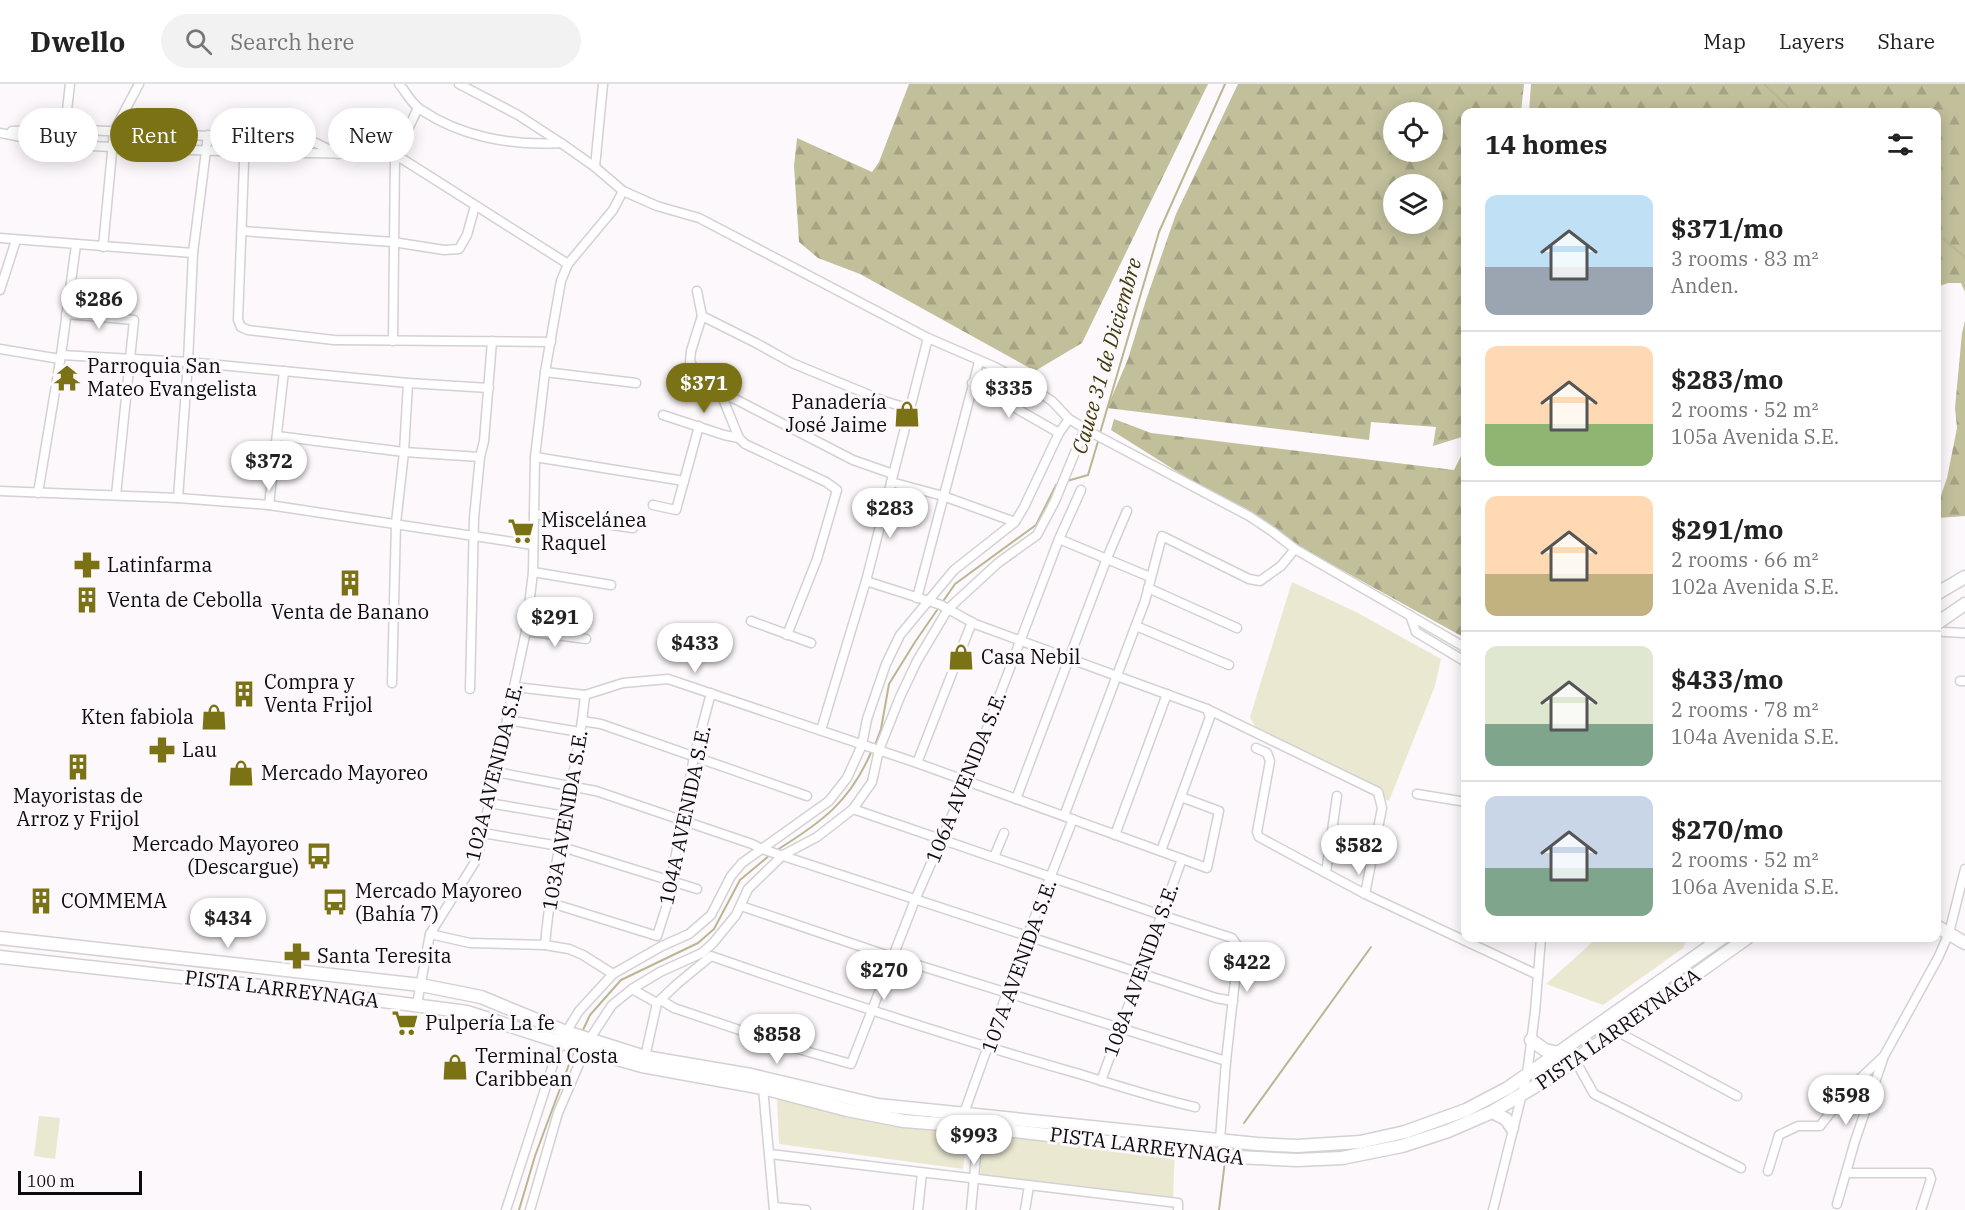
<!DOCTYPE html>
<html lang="en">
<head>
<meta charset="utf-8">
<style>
	body { margin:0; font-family:"IBM Plex Serif",serif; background:#f2f2f2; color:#222; height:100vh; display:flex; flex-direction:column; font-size:22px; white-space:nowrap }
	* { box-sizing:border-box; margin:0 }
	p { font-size:20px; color:#767676 }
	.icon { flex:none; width:33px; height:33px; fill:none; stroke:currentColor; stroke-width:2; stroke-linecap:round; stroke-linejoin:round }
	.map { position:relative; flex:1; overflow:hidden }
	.details { position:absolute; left:1461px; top:24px; width:480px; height:834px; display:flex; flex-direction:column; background:#fff; border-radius:12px; box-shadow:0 3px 15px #0003 }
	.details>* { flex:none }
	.guide { position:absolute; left:18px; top:24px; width:570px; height:54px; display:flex; gap:12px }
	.fabs { position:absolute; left:1383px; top:18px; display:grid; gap:12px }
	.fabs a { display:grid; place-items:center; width:60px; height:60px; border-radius:50%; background:#fff; box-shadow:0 3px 15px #0003; font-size:30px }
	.scale { position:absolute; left:18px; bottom:15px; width:124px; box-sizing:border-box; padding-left:6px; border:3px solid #0d0c0c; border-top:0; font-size:16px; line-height:21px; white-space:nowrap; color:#0d0c0c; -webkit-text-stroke:4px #fdf8fb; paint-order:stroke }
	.price { position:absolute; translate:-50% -51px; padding:0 14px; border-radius:21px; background:#fff; color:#222; font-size:20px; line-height:39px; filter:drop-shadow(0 2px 3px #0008) }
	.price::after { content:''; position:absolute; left:50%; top:36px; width:18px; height:14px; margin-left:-9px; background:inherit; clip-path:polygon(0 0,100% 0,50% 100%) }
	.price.selected { background:#7a7214; color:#fff }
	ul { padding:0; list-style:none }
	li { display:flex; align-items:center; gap:18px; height:150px; padding:0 24px }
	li+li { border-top:2px solid #e0e0e0 }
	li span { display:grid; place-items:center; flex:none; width:168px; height:120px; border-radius:12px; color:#555 }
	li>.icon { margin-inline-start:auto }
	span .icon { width:72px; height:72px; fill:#fffc; stroke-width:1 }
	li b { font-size:26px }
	h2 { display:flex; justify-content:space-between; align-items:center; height:72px; padding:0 24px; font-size:26px }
	.chip { padding:0 21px; border-radius:27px; background:#fff; box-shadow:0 3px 15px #0003; font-size:21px; line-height:54px }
	.chip.selected { background:#7a7214; color:#fff }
	header { display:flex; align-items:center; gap:36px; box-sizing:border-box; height:84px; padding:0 30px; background:#fff; border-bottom:2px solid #e0e0e0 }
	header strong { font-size:28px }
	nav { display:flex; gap:33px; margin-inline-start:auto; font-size:21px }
	.search { width:420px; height:54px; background:#f2f2f2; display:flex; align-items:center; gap:15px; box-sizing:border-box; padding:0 21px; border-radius:33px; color:#767676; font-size:22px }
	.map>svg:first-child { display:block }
</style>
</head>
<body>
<header>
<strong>Dwello</strong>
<div class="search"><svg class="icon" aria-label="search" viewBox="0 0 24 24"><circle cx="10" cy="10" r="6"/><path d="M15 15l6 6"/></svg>Search here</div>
<nav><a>Map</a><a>Layers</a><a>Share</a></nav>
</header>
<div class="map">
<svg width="1965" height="1126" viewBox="0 0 1965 1126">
	<defs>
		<pattern id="forest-firs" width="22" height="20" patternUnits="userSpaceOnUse" patternTransform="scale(1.5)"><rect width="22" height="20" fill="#c2bf9b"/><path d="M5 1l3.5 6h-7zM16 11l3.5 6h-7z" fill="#a6a384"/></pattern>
	</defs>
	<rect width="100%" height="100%" fill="#fdf8fb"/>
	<g fill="url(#forest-firs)" fill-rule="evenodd">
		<polygon points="909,0 1208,0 1082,259 1035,287 860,190 818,174 799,158 794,82 797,54 872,88 879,78"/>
		<path d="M1238,0H1524L1521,28H1466L1465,352L1433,362L1436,343L1371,338L1369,356L1107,324L1128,275L1146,216L1176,130ZM1394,28H1432V68H1394ZM1394,100H1432V140H1394Z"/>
		<polygon points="1531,0 1965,0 1965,208 1961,199 1948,199 1937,203 1936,28 1529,28"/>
		<polygon points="1965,237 1965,432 1937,434 1937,423 1947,394 1957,344 1955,324 1962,249"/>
		<polygon points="1114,335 1151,349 1454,386 1462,370 1465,368 1465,554 1273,448 1111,346"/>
	</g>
	<g fill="#eae8d1">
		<polygon points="1292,498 1356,528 1441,575 1435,602 1389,717 1259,650 1250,633"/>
		<polygon points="1597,854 1687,854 1683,864 1603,921 1546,900"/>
		<polygon points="777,1014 968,1048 963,1085 779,1060"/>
		<polygon points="39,1032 60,1034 55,1075 34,1072"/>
		<polygon points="986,1037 1175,1064 1173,1115 980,1091"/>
	</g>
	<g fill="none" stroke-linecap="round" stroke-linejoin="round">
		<g stroke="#b9b792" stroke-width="2">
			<polyline points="1764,0 1793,28"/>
			<polyline points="1936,149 1965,173"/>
			<polyline points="1100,349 1159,148 1225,0"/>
			<polyline points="1067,397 1088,391 1099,354"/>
			<polyline points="875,661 881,645 889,600 915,558 955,500 1036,441 1056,401 1058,400"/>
			<path d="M777,766C822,738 851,717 872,666"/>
			<polyline points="582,948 590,931 621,896 698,859 714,845 740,796 770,771"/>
			<polyline points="1244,1039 1371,863"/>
			<polyline points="519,1126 535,1072 574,967"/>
			<polyline points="1219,1126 1225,1077"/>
		</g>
		<g stroke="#d4d0d3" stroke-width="11">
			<g id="minor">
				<path d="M399,0C406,8 411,19 420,25C461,53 512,62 561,59"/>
				<polyline points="459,0 518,31 561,59 595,83 623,107 657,122 699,134 928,254 995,283 1026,300 1052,317 1069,335 1094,350 1249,432 1273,448 1295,465 1466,564"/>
				<polyline points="12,47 65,45 294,56 316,59 338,70"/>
				<polyline points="0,49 63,61 245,68 373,70 395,72 404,76 568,180"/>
				<polyline points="245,53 238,236 241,243 248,246 334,256 551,258"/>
				<polyline points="63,61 70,0"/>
				<polyline points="595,83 603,0"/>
				<polyline points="242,147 393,158 444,166 459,165 467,151 475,122"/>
				<polyline points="0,154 193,169"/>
				<polyline points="103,163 114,47 139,0"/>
				<polyline points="0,206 16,156"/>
				<polyline points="697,207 702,232 691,267 690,278 696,287 721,310 739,354 745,360 826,398 837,406 817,475 787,551"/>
				<polyline points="66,230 134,236 116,411"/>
				<polyline points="702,232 756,259 792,279 884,317 910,325"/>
				<polyline points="393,257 395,72 418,24"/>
				<polyline points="0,265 60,275"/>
				<polyline points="61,271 188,278 408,299 489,304"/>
				<polyline points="545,288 636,299"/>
				<polyline points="972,299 1059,349"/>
				<polyline points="721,310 735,315 853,376 893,390"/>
				<polyline points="663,331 724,351 739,354"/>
				<polyline points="277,352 404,368 480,373"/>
				<polyline points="535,373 684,397"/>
				<polyline points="891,398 943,412 1015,438"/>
				<polyline points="0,407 178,414 269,421 533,461"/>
				<polyline points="38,409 61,271 76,161"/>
				<polyline points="178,414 188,278 193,169 208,51"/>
				<polyline points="269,421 284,287"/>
				<polyline points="653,421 676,426 699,342"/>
				<polyline points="534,430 633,444"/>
				<polyline points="1059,455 1150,493"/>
				<polyline points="533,488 611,501"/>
				<polyline points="866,497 941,521 975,540 1207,625 1210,633 1161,767"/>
				<polyline points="1148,504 1237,544"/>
				<polyline points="917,514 979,278"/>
				<polyline points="1410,531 1416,548 1466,578"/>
				<polyline points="751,537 811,559"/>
				<polyline points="1136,542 1229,581"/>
				<polyline points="526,547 586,555"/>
				<polyline points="1944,548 1965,549"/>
				<polyline points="1960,597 1965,597"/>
				<polyline points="392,599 396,439 404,368 408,299"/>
				<polyline points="515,603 585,611 623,599 668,595 917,679 1207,784 1219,727 1181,713"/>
				<polyline points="470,605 474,434 480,373 484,357 492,257"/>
				<polyline points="1207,625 1378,708 1382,724 1365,810"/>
				<polyline points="507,636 580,648"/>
				<polyline points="582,637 601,640 807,712"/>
				<polyline points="821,646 866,497 928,254"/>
				<polyline points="1256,664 1267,669 1270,677 1257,748 1259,753 1365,810 1538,891"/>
				<polyline points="917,679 972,538"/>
				<polyline points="496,688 596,707 752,760 762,765 1216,914 1233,917"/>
				<polyline points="1417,710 1466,718"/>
				<polyline points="1016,715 1107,474 1127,427"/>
				<polyline points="489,719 565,732"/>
				<polyline points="853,725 1161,831 1232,854 1237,861 1237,878 1226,977 1220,1056"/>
				<polyline points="1064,732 1145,517 1162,452 1249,495 1260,497 1281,482 1295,465"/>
				<polyline points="483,749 559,762 697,805"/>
				<polyline points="1115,751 1167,610"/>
				<polyline points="994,773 1004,749"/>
				<polyline points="1326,789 1337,712"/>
				<polyline points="548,818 657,852 666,824 694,673 711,609"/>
				<polyline points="741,822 892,873 1226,977"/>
				<polyline points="430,850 470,859 545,861 569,865 583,871 613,890"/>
				<path d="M545,861C552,777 577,695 585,611"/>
				<polyline points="632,905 657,919"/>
				<polyline points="661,916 674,924 784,961 851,980 915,816 967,697 1059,455 1081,406"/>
				<polyline points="417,920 430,850 475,778 479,766 526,547 533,488 535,373 545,288 561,197 568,180 613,126 623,107"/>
				<polyline points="1616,947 1737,1012"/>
				<polyline points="566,948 579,927 613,890 662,862 689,850 711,831 731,792 742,779 829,717 847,694 862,661 867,635 886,580 900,551 954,486 1015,438 1024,423 1059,349 1069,335"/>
				<polyline points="589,956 612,921 632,905 660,888 702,869 713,859 736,831 748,805 783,771 817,753 853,725 872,698 879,666 900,613 917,577 948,525 998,479 1037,451 1055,417 1085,344"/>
				<path d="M645,973L657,919L677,900L711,872C832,914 953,954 1076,989C1116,1001 1155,1014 1195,1023"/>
				<polyline points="1575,976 1594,1010 1741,1084"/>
				<polyline points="1101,997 1182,775"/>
				<polyline points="763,1004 774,1126"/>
				<polyline points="964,1029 1027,853 1073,735"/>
				<polyline points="770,1070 1178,1119 1178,1126"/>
				<polyline points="1768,1087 1779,1051 1798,1042 1820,1042 1849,1005 1884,972 1938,874 1949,849 1965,785"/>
				<polyline points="1846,1089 1929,1089 1931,1095 1921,1126"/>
				<polyline points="1837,1120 1855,1057 1883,975"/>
				<polyline points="774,1123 806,1126"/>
				<polyline points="506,1126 560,959"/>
				<polyline points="530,1126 558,1029 585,966"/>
				<polyline points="918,1126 922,1089"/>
				<polyline points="971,1126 979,1040"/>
				<polyline points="1025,1126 1029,1102"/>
				<polyline points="1493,1126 1527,990 1535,928 1541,854"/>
			</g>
		</g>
		<g stroke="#d4d0d3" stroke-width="15">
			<g id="secondary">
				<polyline points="1936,510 1965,493"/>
				<polyline points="1936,540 1965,520"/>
				<polyline points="1936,842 1965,859"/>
				<polyline points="0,854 421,901 481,913 566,948 645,973 751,991 878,1021 1257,1060 1297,1062 1360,1058 1405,1048 1466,1026 1508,1004 1722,854"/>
				<polyline points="0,873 306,907 467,928 585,966 642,982 763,1004 847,1026 904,1037 979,1043 1237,1073 1297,1076 1342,1074 1402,1062 1448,1047 1492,1028 1554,991 1747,854"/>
				<polyline points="1531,956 1545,966 1559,969"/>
				<polyline points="1492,1028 1506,1035 1512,1044"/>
			</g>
		</g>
		<use href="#minor" stroke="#fff" stroke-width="8"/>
		<use href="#secondary" stroke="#fff" stroke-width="12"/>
	</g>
	<defs>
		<g id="temple-bare" transform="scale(2.07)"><path d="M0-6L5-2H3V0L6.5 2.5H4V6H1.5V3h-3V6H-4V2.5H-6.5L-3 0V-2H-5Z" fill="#7a7214" stroke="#fdf8fb" stroke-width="2.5" paint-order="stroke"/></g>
		<g id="shop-bare" transform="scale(2.07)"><path d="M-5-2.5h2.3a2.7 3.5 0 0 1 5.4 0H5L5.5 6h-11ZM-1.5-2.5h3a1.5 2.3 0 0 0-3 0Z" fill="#7a7214" stroke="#fdf8fb" stroke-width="2.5" paint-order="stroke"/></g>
		<g id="supermarket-bare" transform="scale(2.07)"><path d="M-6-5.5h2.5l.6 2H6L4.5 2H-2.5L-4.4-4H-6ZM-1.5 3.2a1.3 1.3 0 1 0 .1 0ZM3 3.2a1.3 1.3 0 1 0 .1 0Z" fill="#7a7214" stroke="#fdf8fb" stroke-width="2.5" paint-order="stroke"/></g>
		<g id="pharmacy-bare" transform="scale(2.07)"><path d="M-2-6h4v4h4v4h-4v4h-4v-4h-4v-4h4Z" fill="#7a7214" stroke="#fdf8fb" stroke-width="2.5" paint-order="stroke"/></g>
		<g id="building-bare" transform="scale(2.07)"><path d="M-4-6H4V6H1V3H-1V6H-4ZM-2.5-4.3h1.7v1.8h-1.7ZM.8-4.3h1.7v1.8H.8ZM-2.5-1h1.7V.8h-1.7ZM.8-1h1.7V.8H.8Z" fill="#7a7214" stroke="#fdf8fb" stroke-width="2.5" paint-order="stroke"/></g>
		<g id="bus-bare" transform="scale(2.07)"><path d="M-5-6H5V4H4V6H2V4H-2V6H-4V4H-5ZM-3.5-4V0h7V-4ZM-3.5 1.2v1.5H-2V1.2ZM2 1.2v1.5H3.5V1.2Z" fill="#7a7214" stroke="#fdf8fb" stroke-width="2.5" paint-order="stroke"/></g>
	</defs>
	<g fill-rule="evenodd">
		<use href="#temple-bare" x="67" y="294"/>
		<use href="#shop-bare" x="907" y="330"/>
		<use href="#supermarket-bare" x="521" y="447"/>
		<use href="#pharmacy-bare" x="87" y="481"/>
		<use href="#building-bare" x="350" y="499"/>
		<use href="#building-bare" x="87" y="516"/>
		<use href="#shop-bare" x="961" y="573"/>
		<use href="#building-bare" x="244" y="610"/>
		<use href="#shop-bare" x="214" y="633"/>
		<use href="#pharmacy-bare" x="162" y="666"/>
		<use href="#building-bare" x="78" y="683"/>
		<use href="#shop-bare" x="241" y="689"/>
		<use href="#bus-bare" x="319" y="772"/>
		<use href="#building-bare" x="41" y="817"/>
		<use href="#bus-bare" x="335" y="818"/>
		<use href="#pharmacy-bare" x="297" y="872"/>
		<use href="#supermarket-bare" x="405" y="939"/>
		<use href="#shop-bare" x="455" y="983"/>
	</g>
	<g text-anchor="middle" stroke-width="6" stroke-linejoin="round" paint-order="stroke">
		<g font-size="20" fill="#0d0c0c" stroke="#fdf8fb" text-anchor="start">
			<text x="87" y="289">Parroquia San<tspan x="87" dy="23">Mateo Evangelista</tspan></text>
			<text x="887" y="325" text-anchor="end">Panadería<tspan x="887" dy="23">José Jaime</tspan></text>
			<text x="541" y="443">Miscelánea<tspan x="541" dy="23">Raquel</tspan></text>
			<text x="107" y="488">Latinfarma</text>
			<text x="107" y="523">Venta de Cebolla</text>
			<text x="350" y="535" text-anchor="middle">Venta de Banano</text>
			<text x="981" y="580">Casa Nebil</text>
			<text x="264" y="605">Compra y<tspan x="264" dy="23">Venta Frijol</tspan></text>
			<text x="194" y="640" text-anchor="end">Kten fabiola</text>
			<text x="182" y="673">Lau</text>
			<text x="261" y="696">Mercado Mayoreo</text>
			<text x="78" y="719" text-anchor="middle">Mayoristas de<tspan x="78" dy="23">Arroz y Frijol</tspan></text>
			<text x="299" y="767" text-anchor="end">Mercado Mayoreo<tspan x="299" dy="23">(Descargue)</tspan></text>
			<text x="355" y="814">Mercado Mayoreo<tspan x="355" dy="23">(Bahía 7)</tspan></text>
			<text x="61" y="824">COMMEMA</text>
			<text x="317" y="879">Santa Teresita</text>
			<text x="425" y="946">Pulpería La fe</text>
			<text x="475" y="979">Terminal Costa<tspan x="475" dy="23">Caribbean</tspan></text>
		</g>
		<g font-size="20" fill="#0d0c0c" stroke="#fdf8fb">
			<text transform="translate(494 688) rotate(-76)" y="7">102A AVENIDA S.E.</text>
			<text transform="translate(966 693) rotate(-68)" y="7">106A AVENIDA S.E.</text>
			<text transform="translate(685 731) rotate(-78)" y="7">104A AVENIDA S.E.</text>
			<text transform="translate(565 736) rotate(-80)" y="7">103A AVENIDA S.E.</text>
			<text transform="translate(1019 882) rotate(-70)" y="7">107A AVENIDA S.E.</text>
			<text transform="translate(1141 886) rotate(-70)" y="7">108A AVENIDA S.E.</text>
			<text transform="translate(282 905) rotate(7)" y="7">PISTA LARREYNAGA</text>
			<text transform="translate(1618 945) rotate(-35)" y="7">PISTA LARREYNAGA</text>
			<text transform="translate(1147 1062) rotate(7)" y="7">PISTA LARREYNAGA</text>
		</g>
		<g font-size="21" font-style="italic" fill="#3e3a0b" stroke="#fdf8fb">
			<text transform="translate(1107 272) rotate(-74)" y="7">Cauce 31 de Diciembre</text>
		</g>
	</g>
</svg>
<div class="fabs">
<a><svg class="icon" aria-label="locate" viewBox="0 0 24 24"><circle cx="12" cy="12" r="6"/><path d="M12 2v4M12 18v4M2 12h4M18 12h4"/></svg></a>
<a><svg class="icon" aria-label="layers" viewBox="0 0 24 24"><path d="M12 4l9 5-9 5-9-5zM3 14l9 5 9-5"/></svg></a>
</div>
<div class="scale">100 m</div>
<b class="price" style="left:99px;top:246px">$286</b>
<b class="price selected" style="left:704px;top:330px">$371</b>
<b class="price" style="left:1009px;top:335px">$335</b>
<b class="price" style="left:269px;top:408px">$372</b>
<b class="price" style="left:890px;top:455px">$283</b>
<b class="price" style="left:555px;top:564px">$291</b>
<b class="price" style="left:695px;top:590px">$433</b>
<b class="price" style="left:1359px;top:792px">$582</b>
<b class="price" style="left:228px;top:865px">$434</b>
<b class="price" style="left:1247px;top:909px">$422</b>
<b class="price" style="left:884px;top:917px">$270</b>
<b class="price" style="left:777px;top:981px">$858</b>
<b class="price" style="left:1846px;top:1042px">$598</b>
<b class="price" style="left:974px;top:1082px">$993</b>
<div class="guide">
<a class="chip">Buy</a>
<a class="chip selected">Rent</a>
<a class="chip">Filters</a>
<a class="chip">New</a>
</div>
<section class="details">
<h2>14 homes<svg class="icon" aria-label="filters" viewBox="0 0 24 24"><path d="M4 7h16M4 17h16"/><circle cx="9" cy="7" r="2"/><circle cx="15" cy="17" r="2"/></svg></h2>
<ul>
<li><span style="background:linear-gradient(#bfe0f5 60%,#9aa5b1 0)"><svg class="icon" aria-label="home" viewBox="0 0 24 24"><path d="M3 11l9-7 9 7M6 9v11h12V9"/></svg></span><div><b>$371/mo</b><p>3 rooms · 83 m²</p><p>Anden.</p></div></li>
<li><span style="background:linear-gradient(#ffd9b3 65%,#8fb573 0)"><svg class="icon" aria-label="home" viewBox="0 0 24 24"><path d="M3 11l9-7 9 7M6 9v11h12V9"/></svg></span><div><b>$283/mo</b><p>2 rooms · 52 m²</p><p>105a Avenida S.E.</p></div></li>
<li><span style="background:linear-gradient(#ffd9b3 65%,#c2b280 0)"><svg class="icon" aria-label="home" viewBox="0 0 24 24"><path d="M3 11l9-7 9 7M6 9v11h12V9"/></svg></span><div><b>$291/mo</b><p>2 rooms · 66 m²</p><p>102a Avenida S.E.</p></div></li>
<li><span style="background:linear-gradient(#dfe7d0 65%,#7fa58c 0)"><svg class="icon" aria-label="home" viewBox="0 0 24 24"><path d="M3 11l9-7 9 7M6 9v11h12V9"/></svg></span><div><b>$433/mo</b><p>2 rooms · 78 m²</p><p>104a Avenida S.E.</p></div></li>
<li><span style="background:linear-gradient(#c9d6e8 60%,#7fa58c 0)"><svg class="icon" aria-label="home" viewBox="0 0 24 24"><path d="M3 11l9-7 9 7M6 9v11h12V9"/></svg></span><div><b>$270/mo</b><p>2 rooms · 52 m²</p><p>106a Avenida S.E.</p></div></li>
</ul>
</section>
</div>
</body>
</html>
